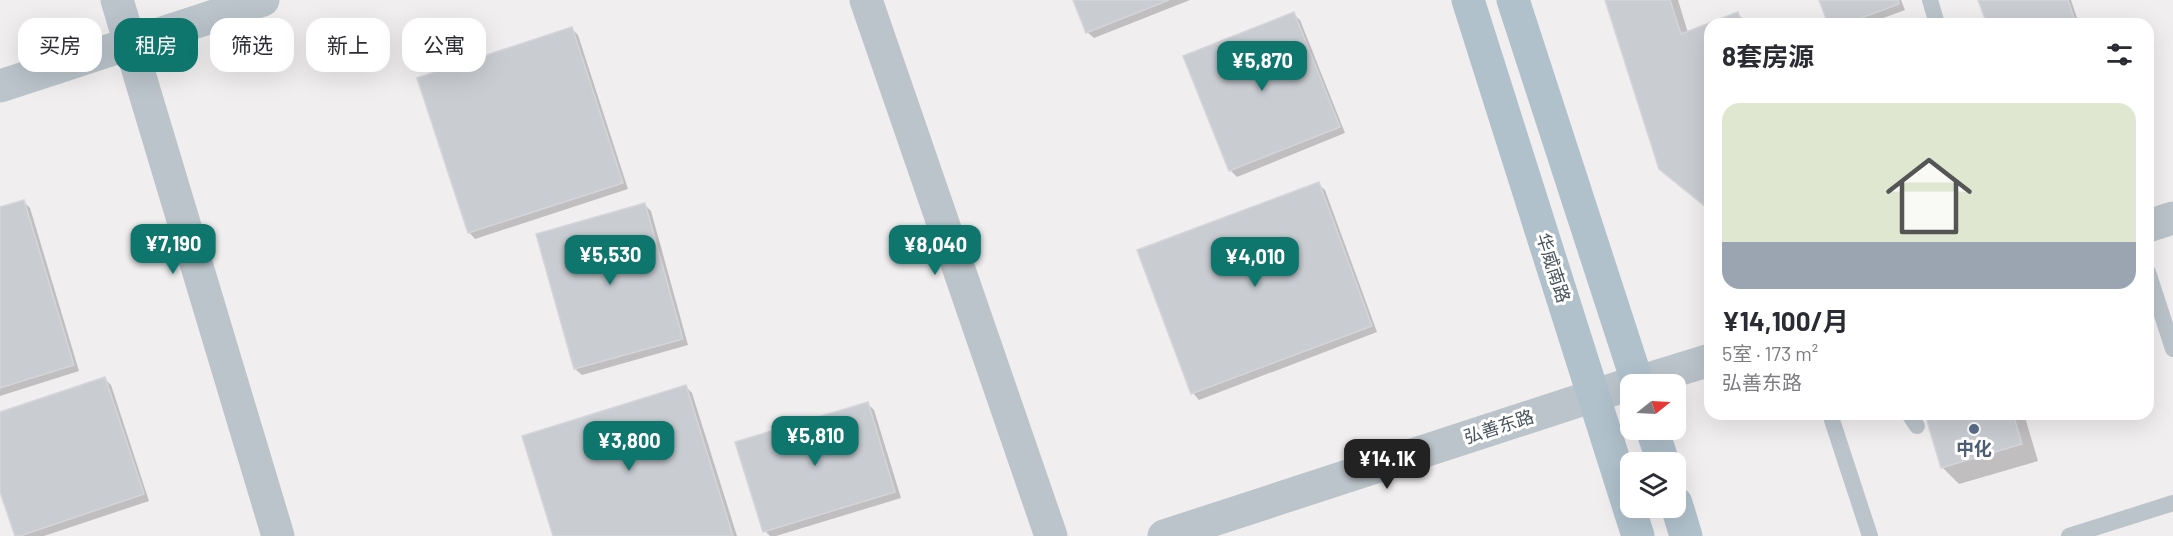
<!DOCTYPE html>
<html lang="zh">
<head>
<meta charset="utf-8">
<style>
	body { margin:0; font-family:Barlow,"Noto Sans SC",sans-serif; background:#f7f7f7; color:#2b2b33; height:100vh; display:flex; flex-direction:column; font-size:22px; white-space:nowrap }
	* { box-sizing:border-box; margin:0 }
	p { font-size:20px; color:#7c7c81 }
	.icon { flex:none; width:33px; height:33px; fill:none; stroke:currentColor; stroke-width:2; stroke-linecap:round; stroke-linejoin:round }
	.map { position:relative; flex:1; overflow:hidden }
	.side { position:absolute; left:1704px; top:18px; width:450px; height:402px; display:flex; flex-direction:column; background:#fff; border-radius:18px; box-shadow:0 6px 24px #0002 }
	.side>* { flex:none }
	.hud { position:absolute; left:18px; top:18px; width:570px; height:54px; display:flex; gap:12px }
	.needle { width:39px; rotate:72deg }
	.tools { position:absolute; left:1620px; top:374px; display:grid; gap:12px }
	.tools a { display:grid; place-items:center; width:66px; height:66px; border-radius:12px; background:#fff; box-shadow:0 6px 24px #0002; font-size:30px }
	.price { position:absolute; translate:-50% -51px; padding:0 14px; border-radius:12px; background:#0f766e; color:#fff; font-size:20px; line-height:39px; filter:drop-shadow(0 2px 3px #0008) }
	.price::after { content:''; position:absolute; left:50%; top:36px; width:18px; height:14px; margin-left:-9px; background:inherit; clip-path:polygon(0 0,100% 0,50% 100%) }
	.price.active { background:#222; color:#fff }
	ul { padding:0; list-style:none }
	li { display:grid; align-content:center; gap:12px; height:318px; padding:0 18px }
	li span { display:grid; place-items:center; height:186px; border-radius:18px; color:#555 }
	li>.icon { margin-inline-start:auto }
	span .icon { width:108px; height:108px; fill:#fffc; stroke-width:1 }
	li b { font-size:26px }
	h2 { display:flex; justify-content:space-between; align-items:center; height:72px; padding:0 18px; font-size:26px }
	.tag { padding:0 21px; border-radius:18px; background:#fff; box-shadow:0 6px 24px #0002; font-size:21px; line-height:54px }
	.tag.active { background:#0f766e; color:#fff }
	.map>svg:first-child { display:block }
</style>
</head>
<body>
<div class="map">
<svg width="2173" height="536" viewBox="0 0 2173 536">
	<rect width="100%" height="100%" fill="#f1eeef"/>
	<g fill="#0003">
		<polygon points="1075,0 1190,0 1094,38 1087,32"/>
		<polygon points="1607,0 1678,0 1688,33 1710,24 1710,210 1660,168"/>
		<polygon points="1821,0 1901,0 1905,10 1867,24 1830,24"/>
		<polygon points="1980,0 2071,0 2079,24 1988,24"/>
		<polygon points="1737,13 1748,24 1711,24"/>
		<polygon points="1293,14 1300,20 1345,133 1237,177 1230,170"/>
		<polygon points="572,29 578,35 628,189 475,239 469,232"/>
		<polygon points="1318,184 1325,190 1377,332 1199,400 1193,393 1139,251"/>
		<polygon points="23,201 30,208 79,371 0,396 0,209"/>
		<polygon points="645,205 651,211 688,345 582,375 575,369"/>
		<polygon points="105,379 111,385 149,501 44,536 16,536 0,487 0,414"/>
		<polygon points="686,387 692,393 737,536 555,536"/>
		<polygon points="868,404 874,410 901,498 776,536 770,536 765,531"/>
		<polygon points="1927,414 2024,414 2038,461 1959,484 1942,467"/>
	</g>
	<g fill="#c9ccd1" stroke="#d3d5da" stroke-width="1.5">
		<polygon points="1073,0 1169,0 1086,33"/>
		<polygon points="1605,0 1670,0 1681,34 1738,12 1742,24 1710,24 1710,205 1706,207 1659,169"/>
		<polygon points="1819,0 1898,0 1899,4 1845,24 1828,24"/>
		<polygon points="1978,0 2068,0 2076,24 1987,24"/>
		<polygon points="1294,12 1340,127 1229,171 1183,56"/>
		<polygon points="572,27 623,183 468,233 417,78"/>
		<polygon points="1319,182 1372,326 1191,394 1137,250"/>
		<polygon points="24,200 74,365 0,388 0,207"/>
		<polygon points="645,203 683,339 574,369 536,234"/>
		<polygon points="105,377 144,494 20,536 15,536 0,492 0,412"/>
		<polygon points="686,385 733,536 553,536 522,436"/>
		<polygon points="868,402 895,492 763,532 735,442"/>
		<polygon points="1925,414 2013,414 2022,444 1941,468"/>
	</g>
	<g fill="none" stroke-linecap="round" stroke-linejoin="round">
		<g stroke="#bbc4cb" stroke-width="16">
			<polyline points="1930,0 1937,24"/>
			<polyline points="2148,272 2173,349"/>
			<polyline points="1830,414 1870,536"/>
			<polyline points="1909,414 1917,426"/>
			<polyline points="2069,536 2173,503"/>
		</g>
		<g stroke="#bbc4cb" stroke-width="33">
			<polyline points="117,0 278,536"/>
			<polyline points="866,0 1051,536"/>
			<polyline points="0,86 263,0"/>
		</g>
		<g stroke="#bbc4cb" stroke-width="33">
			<polyline points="2148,226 2173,218"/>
			<polyline points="1632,384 1710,360"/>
			<polyline points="1164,536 1630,384"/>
		</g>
		<g stroke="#b0c1cc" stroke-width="33">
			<polyline points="1468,0 1638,536"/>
			<polyline points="1513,0 1638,384"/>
			<polyline points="1652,429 1663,462"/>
			<polyline points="1676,503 1686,536"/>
		</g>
	</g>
	<circle fill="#5c6f8a" stroke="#fff" stroke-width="2" cx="1974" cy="429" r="6"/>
	<g text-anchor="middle" stroke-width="6" stroke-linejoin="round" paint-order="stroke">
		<g font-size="18" fill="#48545b" stroke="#fff">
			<text transform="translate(1553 268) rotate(72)" y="6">华威南路</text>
			<text transform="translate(1499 427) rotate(-18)" y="6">弘善东路</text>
		</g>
		<g font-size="18" font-weight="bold" fill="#4e5e75" stroke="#fff">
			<text x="1974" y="455">中化</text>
		</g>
	</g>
</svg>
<div class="tools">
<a><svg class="needle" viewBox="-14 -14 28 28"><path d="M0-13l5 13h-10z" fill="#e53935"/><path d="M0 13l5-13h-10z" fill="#7c7c81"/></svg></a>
<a><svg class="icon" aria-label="layers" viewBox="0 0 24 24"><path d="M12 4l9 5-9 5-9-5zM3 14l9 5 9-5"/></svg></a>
</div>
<b class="price" style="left:1262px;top:92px">¥5,870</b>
<b class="price" style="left:173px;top:275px">¥7,190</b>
<b class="price" style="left:935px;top:276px">¥8,040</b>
<b class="price" style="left:610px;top:286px">¥5,530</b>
<b class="price" style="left:1255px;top:288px">¥4,010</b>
<b class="price" style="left:815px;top:467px">¥5,810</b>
<b class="price" style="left:629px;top:472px">¥3,800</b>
<b class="price active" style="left:1387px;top:490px">¥14.1K</b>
<div class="hud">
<a class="tag">买房</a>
<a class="tag active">租房</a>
<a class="tag">筛选</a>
<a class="tag">新上</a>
<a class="tag">公寓</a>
</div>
<section class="side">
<h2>8套房源<svg class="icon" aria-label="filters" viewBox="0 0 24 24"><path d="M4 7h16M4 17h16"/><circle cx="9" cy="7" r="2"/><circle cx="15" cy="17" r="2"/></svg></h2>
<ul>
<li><span style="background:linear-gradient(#dfe7d0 75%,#9aa5b1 0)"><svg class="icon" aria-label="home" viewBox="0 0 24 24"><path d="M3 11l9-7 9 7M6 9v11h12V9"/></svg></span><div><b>¥14,100/月</b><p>5室 · 173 m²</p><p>弘善东路</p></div></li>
</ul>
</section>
</div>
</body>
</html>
